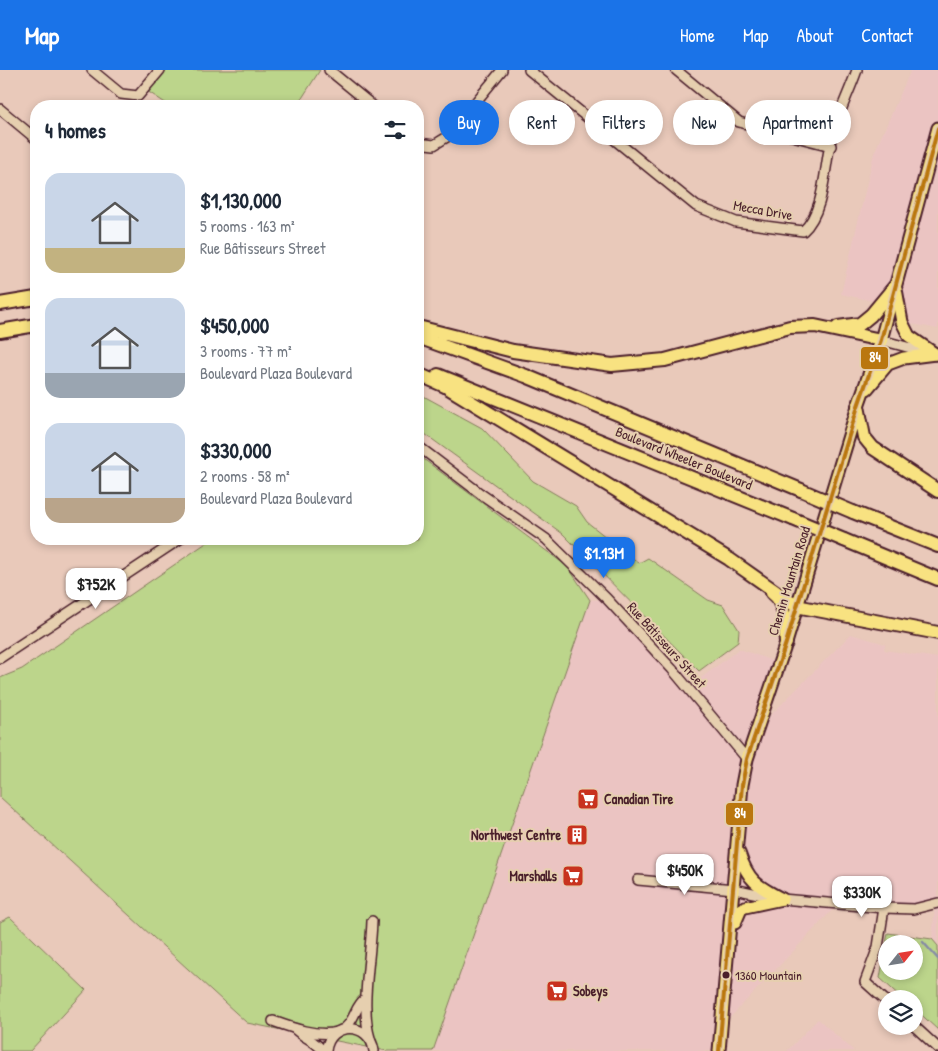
<!DOCTYPE html>
<html lang="en">
<head>
<meta charset="utf-8">
<style>
	body { margin:0; font-family:"Patrick Hand",sans-serif; background:#f6f6f7; color:#1f2937; height:100vh; display:flex; flex-direction:column; font-size:19px; white-space:nowrap }
	* { box-sizing:border-box; margin:0 }
	p { font-size:16px; color:#747a83 }
	.icon { flex:none; width:28px; height:28px; fill:none; stroke:currentColor; stroke-width:2; stroke-linecap:round; stroke-linejoin:round }
	.map { position:relative; flex:1; overflow:hidden }
	.sheet { position:absolute; left:30px; top:30px; width:394px; height:445px; display:flex; flex-direction:column; background:#fff; border-radius:20px; box-shadow:0 2px 8px #0003 }
	.sheet>* { flex:none }
	.banner { position:absolute; left:439px; top:30px; width:424px; height:45px; display:flex; gap:10px }
	.needle { width:32px; rotate:60deg }
	.controls { position:absolute; left:878px; top:865px; display:grid; gap:10px }
	.controls a { display:grid; place-items:center; width:45px; height:45px; border-radius:50%; background:#fff; box-shadow:0 2px 8px #0003; font-size:25px }
	.price { position:absolute; translate:-50% -42px; padding:0 11px; border-radius:10px; background:#fff; color:#222; font-size:16px; line-height:32px; filter:drop-shadow(0 1px 2px #0008) }
	.price::after { content:''; position:absolute; left:50%; top:30px; width:15px; height:11px; margin-left:-8px; background:inherit; clip-path:polygon(0 0,100% 0,50% 100%) }
	.price.selected { background:#1a73e8; color:#fff }
	ul { padding:0; list-style:none }
	li { display:flex; align-items:center; gap:15px; height:125px; padding:0 15px }
	li span { display:grid; place-items:center; flex:none; width:140px; height:100px; border-radius:15px; color:#555 }
	li>.icon { margin-inline-start:auto }
	span .icon { width:60px; height:60px; fill:#fffc; stroke-width:1 }
	li b { font-size:21px }
	h2 { display:flex; justify-content:space-between; align-items:center; height:60px; padding:0 15px; font-size:21px }
	.tag { padding:0 18px; border-radius:22px; background:#fff; box-shadow:0 2px 8px #0003; font-size:18px; line-height:45px }
	.tag.selected { background:#1a73e8; color:#fff }
	header { display:flex; align-items:center; gap:30px; box-sizing:border-box; height:70px; padding:0 25px; background:#1a73e8; color:#fff }
	header strong { font-size:24px }
	nav { display:flex; gap:28px; margin-inline-start:auto; font-size:18px }
	.map>svg:first-child { display:block }
</style>
</head>
<body>
<header>
<strong>Map</strong>
<nav><a>Home</a><a>Map</a><a>About</a><a>Contact</a></nav>
</header>
<div class="map">
<svg width="938" height="981" viewBox="0 0 938 981">
	<rect width="100%" height="100%" fill="#e9c9ba"/>
	<filter id="ink" filterUnits="userSpaceOnUse"><feTurbulence type="fractalNoise" baseFrequency=".02" numOctaves="2"/><feDisplacementMap in="SourceGraphic" scale="10" xChannelSelector="R" yChannelSelector="G"/><feConvolveMatrix kernelMatrix="1 2 1 2 8 2 1 2 1" color-interpolation-filters="sRGB"/></filter>
	<g filter="url(#ink)">
		<g fill="#ebc4c2">
			<polygon points="911,0 938,0 938,259 902,252 895,217 882,233 841,224 874,83"/>
			<polygon points="607,529 688,618 739,579 779,593 758,658 851,564 885,574 884,580 938,588 938,876 932,869 935,835 914,839 838,834 721,957 722,981 433,981 590,530"/>
			<polygon points="818,949 854,981 787,981"/>
		</g>
		<g fill="#bcd58b" stroke="#837a5b" fill-rule="evenodd">
			<polygon points="160,0 320,0 297,36 170,36 144,19"/>
			<polygon points="418,323 482,358 533,411 576,436 587,452 639,493 648,488 708,530 723,535 739,560 738,572 699,601 563,464 418,359"/>
			<polygon points="418,385 568,497 590,530 433,981 387,981 247,953 0,727 0,608 22,599 212,469 418,469"/>
			<polygon points="10,847 86,920 30,981 0,981 0,852"/>
			<path d="M888,863L932,869L938,876V960L914,938V929H903L880,908ZM886,874H914V901H886Z"/>
		</g>
		<g fill="none" stroke-linecap="round" stroke-linejoin="round">
			<polyline stroke="#878ca7" stroke-width="2.5" points="923,872 938,889"/>
			<g stroke="#4a1f2b" stroke-width="12">
				<g id="minor">
					<polyline points="92,0 121,24 138,26 160,0"/>
					<polyline points="329,0 373,36"/>
					<path d="M529,0L696,136L736,152L803,161C825,141 824,98 831,70C837,46 849,23 857,0"/>
					<polyline points="676,0 739,52 831,76"/>
					<polyline points="0,39 36,69"/>
					<polyline points="418,73 434,75 447,67 502,0"/>
					<polyline points="881,270 929,283"/>
					<polyline points="418,376 481,424 546,469 607,529 672,599 747,689"/>
					<polyline points="0,588 180,469"/>
					<polyline points="638,810 734,819 782,829 884,838 914,839 938,833"/>
					<polyline points="884,838 878,877 865,912 886,931"/>
					<path d="M273,951C292,958 317,967 337,962"/>
					<polyline points="914,956 938,978"/>
					<path d="M345,958C355,950 355,936 365,929"/>
					<path d="M295,959C304,968 316,971 323,981"/>
					<path d="M370,968C360,936 371,887 372,851"/>
					<path d="M326,981C329,951 370,951 374,981"/>
				</g>
			</g>
			<g stroke="#4a1f2b" stroke-width="15">
				<g id="major">
					<polyline points="896,219 902,252 909,266 935,284"/>
					<polyline points="867,319 888,294 904,288 935,284"/>
					<path d="M739,783C748,811 757,816 782,829"/>
					<polyline points="735,853 741,839 745,837 782,829"/>
					<polyline points="719,981 742,715 747,689 786,573 858,336 881,270 938,58"/>
				</g>
			</g>
			<g stroke="#4a1f2b" stroke-width="16">
				<g id="highway">
					<polyline points="0,234 36,228"/>
					<polyline points="418,257 513,281 612,295 665,290 790,257 815,256 881,270"/>
					<polyline points="838,257 860,254 871,245 895,216"/>
					<polyline points="0,261 36,255"/>
					<polyline points="418,267 526,306 801,420"/>
					<polyline points="418,304 445,316 729,489 796,536 938,563"/>
					<polyline points="438,305 793,449"/>
					<polyline points="858,336 864,367 873,378 938,421"/>
					<polyline points="853,442 938,476"/>
					<polyline points="844,470 938,509"/>
					<path d="M772,523C787,534 785,557 786,573"/>
				</g>
			</g>
			<use href="#minor" stroke="#e6cfaf" stroke-width="9"/>
			<use href="#major" stroke="#f8e281" stroke-width="11"/>
			<use href="#highway" stroke="#f8e281" stroke-width="12"/>
			<g stroke="#4a1f2b" stroke-width="16" stroke-linecap="butt">
				<g id="highway-bridge">
					<polyline points="801,420 853,442"/>
					<polyline points="793,449 844,470"/>
				</g>
			</g>
			<use href="#highway-bridge" stroke="#f8e281" stroke-width="12"/>
			<g stroke="#e6cfaf" stroke-width="8">
				<polyline id="bus-1" points="719,981 742,715 747,689 786,573 858,336 881,270 938,58"/>
			</g>
			<use href="#bus-1" stroke="#ba770f" stroke-width="4"/>
		</g>
	</g>
	<defs>
		<g id="supermarket-square" transform="scale(1.125)"><rect x="-9" y="-9" width="18" height="18" rx="4" fill="#c8321e" stroke="#e6cfaf"/><path d="M-6-5.5h2.5l.6 2H6L4.5 2H-2.5L-4.4-4H-6ZM-1.5 3.2a1.3 1.3 0 1 0 .1 0ZM3 3.2a1.3 1.3 0 1 0 .1 0Z" fill="#fff"/></g>
		<g id="building-square" transform="scale(1.125)"><rect x="-9" y="-9" width="18" height="18" rx="4" fill="#c8321e" stroke="#e6cfaf"/><path d="M-4-6H4V6H1V3H-1V6H-4ZM-2.5-4.3h1.7v1.8h-1.7ZM.8-4.3h1.7v1.8H.8ZM-2.5-1h1.7V.8h-1.7ZM.8-1h1.7V.8H.8Z" fill="#fff"/></g>
	</defs>
	<g fill-rule="evenodd">
		<use href="#supermarket-square" x="588" y="729"/>
		<use href="#building-square" x="577" y="765"/>
		<use href="#supermarket-square" x="573" y="806"/>
		<use href="#supermarket-square" x="557" y="921"/>
	</g>
	<circle fill="#4a1f2b" stroke="#e6cfaf" stroke-width="2" cx="726" cy="905" r="4.5"/>
	<g text-anchor="middle" stroke-width="4" stroke-linejoin="round" paint-order="stroke">
		<g font-size="13" fill="#4a1f2b" stroke="#e6cfaf" text-anchor="start">
			<text x="735" y="910">1360 Mountain</text>
		</g>
		<g font-size="14" fill="#4a1f2b" stroke="#e6cfaf">
			<text transform="translate(763 140) rotate(10)" y="5">Mecca Drive</text>
			<text transform="translate(684 388) rotate(22)" y="5">Boulevard Wheeler Boulevard</text>
			<text transform="translate(789 511) rotate(-73)" y="5">Chemin Mountain Road</text>
			<text transform="translate(667 575) rotate(48)" y="5">Rue Bâtisseurs Street</text>
		</g>
		<g font-size="14" font-weight="bold" fill="#4a1f2b" stroke="#e6cfaf" text-anchor="start">
			<text x="604" y="734">Canadian Tire</text>
			<text x="561" y="770" text-anchor="end">Northwest Centre</text>
			<text x="557" y="811" text-anchor="end">Marshalls</text>
			<text x="573" y="926">Sobeys</text>
		</g>
	</g>
	<g stroke="#e6cfaf" stroke-width="2">
		<rect x="860" y="276" width="29" height="24" rx="5" fill="#ba770f"/>
		<rect x="725" y="732" width="29" height="24" rx="5" fill="#ba770f"/>
	</g>
	<g font-size="14" text-anchor="middle" font-weight="bold" fill="#fff">
		<text x="875" y="292">84</text>
		<text x="740" y="748">84</text>
	</g>
</svg>
<div class="controls">
<a><svg class="needle" viewBox="-14 -14 28 28"><path d="M0-13l5 13h-10z" fill="#e53935"/><path d="M0 13l5-13h-10z" fill="#747a83"/></svg></a>
<a><svg class="icon" aria-label="layers" viewBox="0 0 24 24"><path d="M12 4l9 5-9 5-9-5zM3 14l9 5 9-5"/></svg></a>
</div>
<b class="price selected" style="left:604px;top:509px">$1.13M</b>
<b class="price" style="left:96px;top:540px">$752K</b>
<b class="price" style="left:685px;top:826px">$450K</b>
<b class="price" style="left:862px;top:848px">$330K</b>
<div class="banner">
<a class="tag selected">Buy</a>
<a class="tag">Rent</a>
<a class="tag">Filters</a>
<a class="tag">New</a>
<a class="tag">Apartment</a>
</div>
<section class="sheet">
<h2>4 homes<svg class="icon" aria-label="filters" viewBox="0 0 24 24"><path d="M4 7h16M4 17h16"/><circle cx="9" cy="7" r="2"/><circle cx="15" cy="17" r="2"/></svg></h2>
<ul>
<li><span style="background:linear-gradient(#c9d6e8 75%,#c2b280 0)"><svg class="icon" aria-label="home" viewBox="0 0 24 24"><path d="M3 11l9-7 9 7M6 9v11h12V9"/></svg></span><div><b>$1,130,000</b><p>5 rooms · 163 m²</p><p>Rue Bâtisseurs Street</p></div></li>
<li><span style="background:linear-gradient(#c9d6e8 75%,#9aa5b1 0)"><svg class="icon" aria-label="home" viewBox="0 0 24 24"><path d="M3 11l9-7 9 7M6 9v11h12V9"/></svg></span><div><b>$450,000</b><p>3 rooms · 77 m²</p><p>Boulevard Plaza Boulevard</p></div></li>
<li><span style="background:linear-gradient(#c9d6e8 75%,#b9a48a 0)"><svg class="icon" aria-label="home" viewBox="0 0 24 24"><path d="M3 11l9-7 9 7M6 9v11h12V9"/></svg></span><div><b>$330,000</b><p>2 rooms · 58 m²</p><p>Boulevard Plaza Boulevard</p></div></li>
</ul>
</section>
</div>
</body>
</html>
